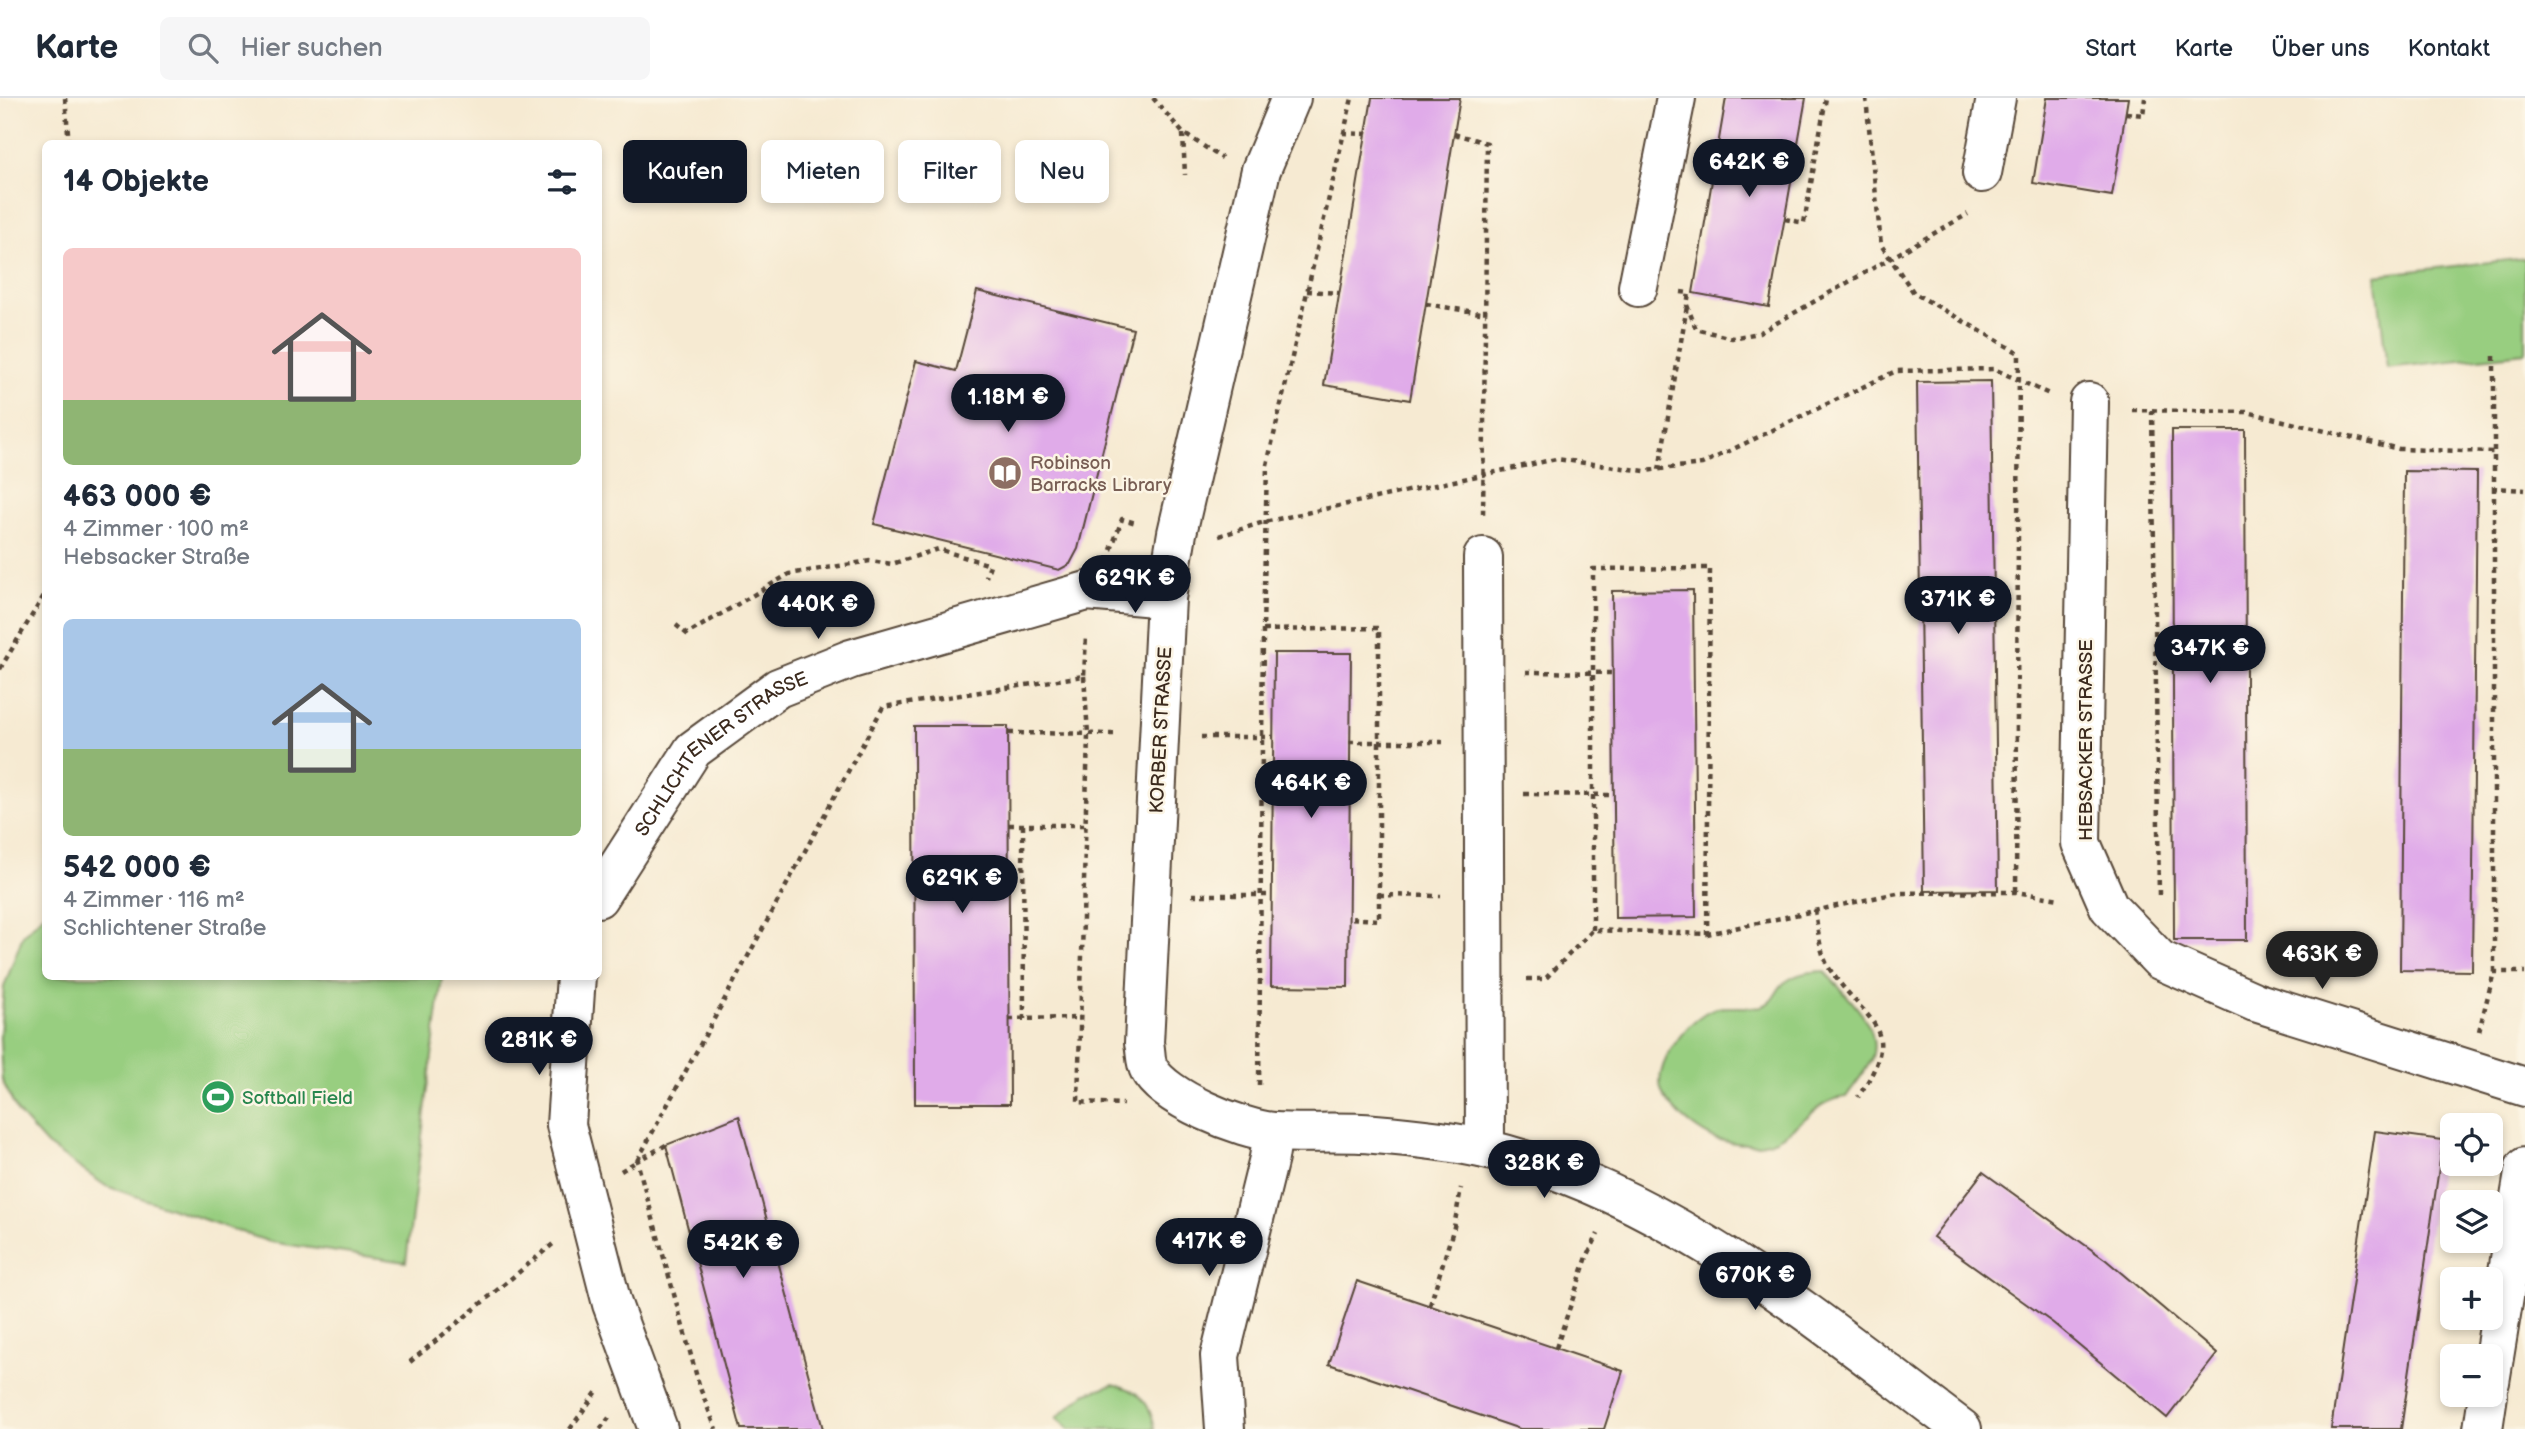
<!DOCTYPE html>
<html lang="de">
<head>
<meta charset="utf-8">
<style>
	body { margin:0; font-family:"Balsamiq Sans",sans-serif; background:#f6f6f7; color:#1f2937; height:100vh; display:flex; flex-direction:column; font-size:26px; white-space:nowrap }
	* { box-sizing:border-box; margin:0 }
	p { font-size:23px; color:#747a83 }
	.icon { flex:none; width:38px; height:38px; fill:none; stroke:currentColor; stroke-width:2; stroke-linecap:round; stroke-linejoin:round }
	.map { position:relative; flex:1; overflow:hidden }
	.sheet { position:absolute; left:42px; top:42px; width:560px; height:840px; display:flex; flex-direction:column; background:#fff; border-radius:10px; box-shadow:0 4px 10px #0003 }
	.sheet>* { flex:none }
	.banner { position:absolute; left:623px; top:42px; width:665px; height:63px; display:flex; gap:14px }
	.controls { position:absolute; left:2440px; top:1015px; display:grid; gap:14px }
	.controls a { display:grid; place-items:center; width:63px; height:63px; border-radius:10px; background:#fff; box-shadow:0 4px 10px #0003; font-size:35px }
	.price { position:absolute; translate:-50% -60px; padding:0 16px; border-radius:24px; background:#111827; color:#fff; font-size:23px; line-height:46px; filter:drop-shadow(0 2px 4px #0008) }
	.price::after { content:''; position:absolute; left:50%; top:42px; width:21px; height:16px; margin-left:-10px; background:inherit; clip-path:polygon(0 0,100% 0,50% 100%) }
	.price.current { background:#222; color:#fff }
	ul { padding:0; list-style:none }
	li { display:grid; align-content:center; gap:14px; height:371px; padding:0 21px }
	li span { display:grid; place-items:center; height:217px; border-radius:10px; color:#555 }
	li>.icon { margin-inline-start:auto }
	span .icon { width:126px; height:126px; fill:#fffc; stroke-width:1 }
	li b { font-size:30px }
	h2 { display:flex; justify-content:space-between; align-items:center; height:84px; padding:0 21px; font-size:30px }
	.chip { padding:0 24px; border-radius:10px; background:#fff; box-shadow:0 4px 10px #0003; font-size:24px; line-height:63px }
	.chip.current { background:#111827; color:#fff }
	header { display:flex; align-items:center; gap:42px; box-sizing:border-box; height:98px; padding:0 35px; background:#fff; border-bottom:2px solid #e0e1e3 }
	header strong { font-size:33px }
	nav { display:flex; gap:38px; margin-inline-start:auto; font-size:24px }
	.search { width:490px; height:63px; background:#f6f6f7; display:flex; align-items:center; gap:18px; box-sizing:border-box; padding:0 24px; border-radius:10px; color:#747a83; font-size:26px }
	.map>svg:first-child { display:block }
</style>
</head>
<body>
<header>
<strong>Karte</strong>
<div class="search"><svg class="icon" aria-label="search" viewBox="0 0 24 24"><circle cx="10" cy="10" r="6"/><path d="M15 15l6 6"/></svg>Hier suchen</div>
<nav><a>Start</a><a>Karte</a><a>Über uns</a><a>Kontakt</a></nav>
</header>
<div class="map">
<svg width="2525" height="1331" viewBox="0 0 2525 1331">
	<rect width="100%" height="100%" fill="#fcf5e5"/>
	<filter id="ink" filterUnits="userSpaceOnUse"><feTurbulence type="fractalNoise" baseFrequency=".0143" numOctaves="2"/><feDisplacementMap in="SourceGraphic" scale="14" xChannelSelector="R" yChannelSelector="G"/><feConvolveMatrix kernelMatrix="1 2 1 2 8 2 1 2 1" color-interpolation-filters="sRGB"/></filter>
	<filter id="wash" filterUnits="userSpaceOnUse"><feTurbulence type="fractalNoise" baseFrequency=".00686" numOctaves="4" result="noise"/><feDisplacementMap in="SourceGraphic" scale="28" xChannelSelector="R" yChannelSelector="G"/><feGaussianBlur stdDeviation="1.57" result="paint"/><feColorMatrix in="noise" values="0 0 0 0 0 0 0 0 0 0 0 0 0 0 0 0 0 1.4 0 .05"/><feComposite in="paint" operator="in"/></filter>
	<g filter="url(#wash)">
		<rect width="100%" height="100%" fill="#f6ead2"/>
		<g fill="#98ce80" stroke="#6a7c4f" stroke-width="2">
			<polygon points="2525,160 2525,255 2387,270 2376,177"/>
			<polygon points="45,815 46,878 442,879 406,1164 270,1144 106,1088 47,1047 18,1015 2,982 0,940 4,889 23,837"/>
			<path d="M1824,873C1843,895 1885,929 1871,962C1865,975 1854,987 1846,999C1811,1002 1794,1043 1758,1046C1747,1047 1721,1044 1711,1039C1695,1031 1666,1009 1661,991C1655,966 1684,928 1705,915C1723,904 1743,912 1762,908C1774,905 1776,892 1784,885C1797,875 1809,874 1824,873Z"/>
			<path d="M1113,1286C1138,1291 1151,1305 1155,1331H1069L1056,1320L1085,1296Z"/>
		</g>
		<g id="blocks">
			<g fill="#e0abe9">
				<polygon points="1372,0 1460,0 1410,302 1324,287"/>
				<polygon points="1726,0 1806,0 1769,209 1693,195"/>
				<polygon points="2047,0 2128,0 2112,98 2033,85"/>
				<polygon points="977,193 1133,231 1078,451 1070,466 1059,472 874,426 916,263 956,273"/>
				<polygon points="1991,283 1998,792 1924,793 1917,284"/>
				<polygon points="2172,332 2245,332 2247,842 2174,842"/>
				<polygon points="2404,373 2477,374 2472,873 2400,872"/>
				<polygon points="1693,492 1696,819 1615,820 1612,493"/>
				<polygon points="1274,555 1351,555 1348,889 1271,888"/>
				<polygon points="914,628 1008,628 1010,1006 915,1006"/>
				<polygon points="739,1018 823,1331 741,1331 666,1047"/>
				<polygon points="2375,1033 2443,1042 2419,1209 2401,1331 2331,1331"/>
				<polygon points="1983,1074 2106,1162 2217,1256 2167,1320 2053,1225 1933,1139"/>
				<polygon points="1357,1183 1623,1273 1604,1331 1520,1331 1329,1266"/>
			</g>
		</g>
	</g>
	<g filter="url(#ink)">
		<use href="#blocks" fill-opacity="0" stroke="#574739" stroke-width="2"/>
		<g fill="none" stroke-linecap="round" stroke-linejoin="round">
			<g stroke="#574739" stroke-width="42">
				<g id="minor">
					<path d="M1291,0L1261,72L1177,435L1166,500L1144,945C1146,953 1145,964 1149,971C1163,1000 1243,1032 1274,1034C1307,1036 1341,1033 1375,1036C1411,1039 1450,1043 1485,1051C1667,1094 1816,1222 1962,1331"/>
					<polyline points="1982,75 1996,0"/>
					<polyline points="1638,189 1676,0"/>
					<polyline points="2089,304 2081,745 2109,809 2160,862 2255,904 2525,989"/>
					<polyline points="1483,459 1485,1051"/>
					<path id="s1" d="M598,800L693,652L778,590L851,561L1087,493L1166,500"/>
					<polyline points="576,878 566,1027 612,1206 658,1331"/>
					<polyline points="2490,1284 2525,1069"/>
					<polyline points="1225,1331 1220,1258 1269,1060 1273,1034"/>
					<polyline points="2483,1331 2488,1297"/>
				</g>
			</g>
			<g stroke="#574739" stroke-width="4.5" stroke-dasharray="5 5" stroke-linecap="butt">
				<polyline points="65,0 69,46"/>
				<polyline points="1153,0 1183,35 1222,60"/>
				<polyline points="1866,0 1881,147 1914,195 2019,255 2016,794"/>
				<polyline points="2126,15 2143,17 2145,0"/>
				<polyline points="1343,35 1366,36"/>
				<polyline points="1183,36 1185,77"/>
				<polyline points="1454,36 1487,45 1483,419"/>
				<polyline points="1785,121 1804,125 1826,0"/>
				<polyline points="1307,193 1339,195"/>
				<polyline points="1681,194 1689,195 1687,207 1696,231 1732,240 1759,235 1968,116"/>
				<polyline points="1426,206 1486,216"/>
				<polyline points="2494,258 2494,390 2525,392"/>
				<polyline points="2132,312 2247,314 2399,351 2494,354"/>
				<polyline points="2152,312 2159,798"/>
				<polyline points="1659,372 1687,208"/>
				<polyline points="1219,438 1264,424 1556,361 1645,373 1702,366 1896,273 1994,271 2049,296"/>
				<polyline points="1111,452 1122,421 1136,425"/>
				<polyline points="676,527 687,536 789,476 870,463 892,466 938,451 990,467 986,479"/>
				<polyline points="1263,532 1379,530 1379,822 1348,820"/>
				<polyline points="0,571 46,494"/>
				<polyline points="1526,574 1612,575"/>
				<polyline points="1084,578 1088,636 1078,1004 1123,1006"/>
				<polyline points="1009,635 1116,636"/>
				<polyline points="1201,639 1273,639"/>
				<polyline points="1349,644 1443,644"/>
				<polyline points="1524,696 1614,697"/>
				<polyline points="1009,727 1085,727"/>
				<polyline points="1023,727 1024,921"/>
				<polyline points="1192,797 1272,797"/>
				<polyline points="1379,797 1441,798"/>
				<path d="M1815,812C1818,831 1819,853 1829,870C1865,925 1907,927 1858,999"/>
				<polyline points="1593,832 1593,471 1710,470 1707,836"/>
				<polyline points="2494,874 2494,390"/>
				<polyline points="1527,881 1545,881 1593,832 1707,836 1897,795 2016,794 2059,801"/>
				<polyline points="1009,921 1080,920"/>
				<polyline points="2479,933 2494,874 2525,874"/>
				<polyline points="1259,987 1263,532 1267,367 1352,0"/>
				<polyline points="666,1047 637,1063 700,1290 716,1331"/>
				<polyline points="621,1073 637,1063 883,609 1084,578 1086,538"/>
				<polyline points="1430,1207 1454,1129 1461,1090"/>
				<polyline points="1556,1250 1587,1159 1598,1136"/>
				<polyline points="410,1264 553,1146"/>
				<polyline points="570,1331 598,1292"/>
				<polyline points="600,1331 609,1320"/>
			</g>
			<use href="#minor" stroke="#fff" stroke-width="38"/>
		</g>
	</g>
	<defs>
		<g id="library-disc" transform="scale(1.75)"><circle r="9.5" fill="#8d6e63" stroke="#fcf5e5"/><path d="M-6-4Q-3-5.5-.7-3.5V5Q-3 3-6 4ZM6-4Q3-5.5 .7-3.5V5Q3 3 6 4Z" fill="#fff"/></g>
		<g id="stadium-disc" transform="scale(1.75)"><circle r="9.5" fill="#2e9e5b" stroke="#fcf5e5"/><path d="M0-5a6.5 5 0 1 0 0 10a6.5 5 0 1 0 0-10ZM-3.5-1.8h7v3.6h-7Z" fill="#fff"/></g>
	</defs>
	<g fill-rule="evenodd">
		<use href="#library-disc" x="1005" y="375"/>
		<use href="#stadium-disc" x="218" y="999"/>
	</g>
	<g text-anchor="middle" stroke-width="5" stroke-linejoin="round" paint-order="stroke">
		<g font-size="19" fill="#785e54" stroke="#fcf5e5" text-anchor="start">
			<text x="1030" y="371">Robinson<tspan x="1030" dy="22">Barracks Library</tspan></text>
		</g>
		<g font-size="19" fill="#3b2a1e" stroke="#fcf5e5">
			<text transform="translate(1160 632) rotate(-87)" y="7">KORBER STRASSE</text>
			<text transform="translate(2085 642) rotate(-90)" y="7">HEBSACKER STRASSE</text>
			<text dy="7" stroke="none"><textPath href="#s1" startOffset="194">SCHLICHTENER STRASSE</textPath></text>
		</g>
		<g font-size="19" fill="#27864d" stroke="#fcf5e5" text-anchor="start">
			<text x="242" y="1006">Softball Field</text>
		</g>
	</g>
</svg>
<div class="controls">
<a><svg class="icon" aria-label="locate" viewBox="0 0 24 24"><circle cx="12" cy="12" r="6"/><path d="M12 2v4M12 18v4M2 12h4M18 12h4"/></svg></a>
<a><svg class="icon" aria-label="layers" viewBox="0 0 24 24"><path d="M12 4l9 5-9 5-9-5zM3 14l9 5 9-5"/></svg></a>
<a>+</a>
<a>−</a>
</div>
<b class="price" style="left:1749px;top:101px">642K €</b>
<b class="price" style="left:1008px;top:336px">1.18M €</b>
<b class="price" style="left:1135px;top:517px">629K €</b>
<b class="price" style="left:1958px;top:538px">371K €</b>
<b class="price" style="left:818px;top:543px">440K €</b>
<b class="price" style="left:2210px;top:587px">347K €</b>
<b class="price" style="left:1311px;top:722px">464K €</b>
<b class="price" style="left:962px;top:817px">629K €</b>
<b class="price current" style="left:2322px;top:893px">463K €</b>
<b class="price" style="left:539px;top:979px">281K €</b>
<b class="price" style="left:1544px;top:1102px">328K €</b>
<b class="price" style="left:1209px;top:1180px">417K €</b>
<b class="price" style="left:743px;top:1182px">542K €</b>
<b class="price" style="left:1755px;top:1214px">670K €</b>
<div class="banner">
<a class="chip current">Kaufen</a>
<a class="chip">Mieten</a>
<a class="chip">Filter</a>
<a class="chip">Neu</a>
</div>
<section class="sheet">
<h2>14 Objekte<svg class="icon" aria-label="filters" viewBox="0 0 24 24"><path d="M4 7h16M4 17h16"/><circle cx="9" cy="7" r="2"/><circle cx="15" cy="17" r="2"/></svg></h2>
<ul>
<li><span style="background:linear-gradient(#f6c9c9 70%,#8fb573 0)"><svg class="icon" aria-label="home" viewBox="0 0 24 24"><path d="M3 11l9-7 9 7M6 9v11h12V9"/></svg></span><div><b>463 000 €</b><p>4 Zimmer · 100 m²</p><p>Hebsacker Straße</p></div></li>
<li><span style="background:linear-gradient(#a9c7e8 60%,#8fb573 0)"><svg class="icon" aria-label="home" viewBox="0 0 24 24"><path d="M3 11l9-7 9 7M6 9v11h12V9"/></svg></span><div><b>542 000 €</b><p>4 Zimmer · 116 m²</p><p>Schlichtener Straße</p></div></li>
</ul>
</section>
</div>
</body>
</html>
